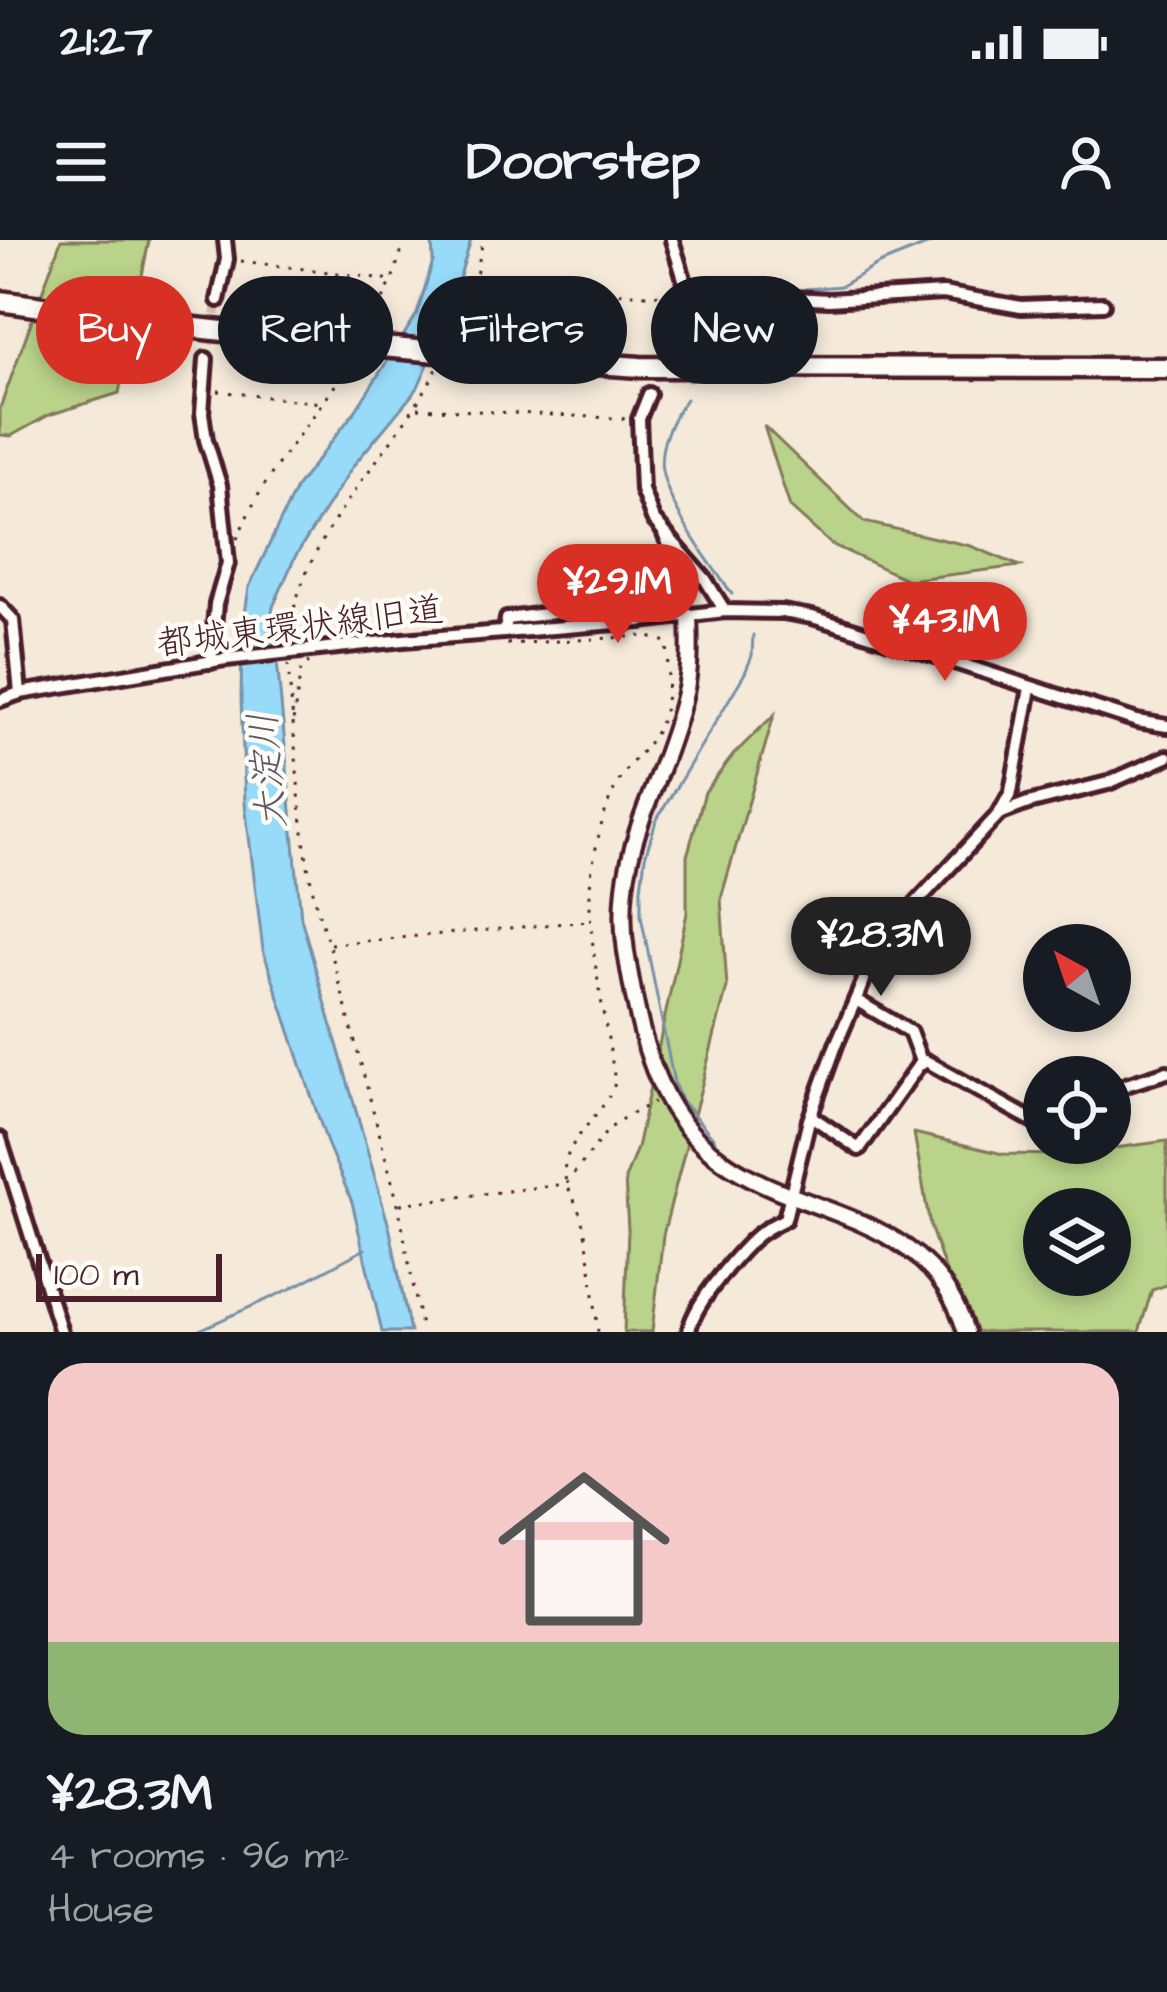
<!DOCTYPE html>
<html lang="en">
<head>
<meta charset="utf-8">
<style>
	body { margin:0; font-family:"Architects Daughter","Klee One",sans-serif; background:#242831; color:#f1f3f6; height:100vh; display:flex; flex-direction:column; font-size:45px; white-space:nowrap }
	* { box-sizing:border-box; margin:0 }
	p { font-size:39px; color:#9ea1a6 }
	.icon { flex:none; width:66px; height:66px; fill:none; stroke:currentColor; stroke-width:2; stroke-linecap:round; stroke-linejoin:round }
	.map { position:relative; height:1092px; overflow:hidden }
	.side { display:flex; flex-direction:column; background:#171b24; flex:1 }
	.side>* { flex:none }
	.hud { position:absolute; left:36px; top:36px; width:1095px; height:108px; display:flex; gap:24px }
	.needle { width:78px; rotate:320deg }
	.buttons { position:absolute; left:1023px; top:684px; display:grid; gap:24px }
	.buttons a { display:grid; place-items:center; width:108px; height:108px; border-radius:50%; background:#171b24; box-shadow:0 6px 18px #0003; font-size:60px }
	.scale { position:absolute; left:36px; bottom:30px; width:186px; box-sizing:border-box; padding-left:12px; border:6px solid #4a1f2b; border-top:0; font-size:33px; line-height:42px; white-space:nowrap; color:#4a1f2b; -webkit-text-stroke:9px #fdfcf7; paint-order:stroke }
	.price { position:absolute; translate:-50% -102px; padding:0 27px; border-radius:42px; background:#d93025; color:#fff; font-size:39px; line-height:78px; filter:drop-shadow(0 3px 6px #0008) }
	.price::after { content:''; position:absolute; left:50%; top:72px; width:36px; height:27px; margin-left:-18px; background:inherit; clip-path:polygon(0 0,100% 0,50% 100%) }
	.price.selected { background:#222; color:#fff }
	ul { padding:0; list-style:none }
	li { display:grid; align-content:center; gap:24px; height:636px; padding:0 48px }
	li span { display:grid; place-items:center; height:372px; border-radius:36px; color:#555 }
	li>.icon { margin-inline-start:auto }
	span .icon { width:216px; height:216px; fill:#fffc; stroke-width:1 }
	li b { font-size:51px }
	.chip { padding:0 42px; border-radius:54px; background:#171b24; box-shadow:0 6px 18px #0003; font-size:42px; line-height:108px }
	.chip.selected { background:#d93025; color:#fff }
	.status { display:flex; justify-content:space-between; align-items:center; height:84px; padding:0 60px; background:#171b24; direction:ltr }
	.status svg { height:33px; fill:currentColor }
	header { display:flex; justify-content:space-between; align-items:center; height:156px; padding:0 48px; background:#171b24; font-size:54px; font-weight:700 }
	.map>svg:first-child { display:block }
</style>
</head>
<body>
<div class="status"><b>21:27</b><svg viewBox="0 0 49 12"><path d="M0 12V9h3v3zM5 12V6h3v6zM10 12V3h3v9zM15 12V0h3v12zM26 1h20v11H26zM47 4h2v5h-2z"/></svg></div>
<header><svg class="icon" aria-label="menu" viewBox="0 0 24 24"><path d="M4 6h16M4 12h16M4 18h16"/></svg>Doorstep<svg class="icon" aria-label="person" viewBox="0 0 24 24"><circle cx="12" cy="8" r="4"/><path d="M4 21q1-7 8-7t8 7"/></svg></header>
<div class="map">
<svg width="1167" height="1092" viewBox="0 0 1167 1092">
	<rect width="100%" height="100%" fill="#f5eada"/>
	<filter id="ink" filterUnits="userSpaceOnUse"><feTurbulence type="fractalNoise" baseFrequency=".00833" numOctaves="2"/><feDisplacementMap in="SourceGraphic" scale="24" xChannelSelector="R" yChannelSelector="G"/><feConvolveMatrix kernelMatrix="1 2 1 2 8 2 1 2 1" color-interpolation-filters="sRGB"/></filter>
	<g filter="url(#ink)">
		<g fill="#b9d38a" stroke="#82795a" stroke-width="3" fill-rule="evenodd">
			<polygon points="61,0 149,0 119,153 49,175 11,196 0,195 0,168"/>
			<polygon points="764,186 864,282 971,306 1020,326 908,340 831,304 790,267"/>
			<polygon points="774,475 721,658 727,747 663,995 652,1092 624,1092 628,990 625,939 637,908 687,673 687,616 705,552 734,514"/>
			<path d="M914,893L1003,914L1062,915L1167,901V1045L1152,1050L1139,1092H967L930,986ZM1044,969H1110V1035H1044Z"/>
		</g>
		<polygon fill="#97dbf9" stroke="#7890a7" stroke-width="3" points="432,0 471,0 443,91 417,149 353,226 295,317 273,367 269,397 276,409 301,678 390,990 410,1092 382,1092 352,962 327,903 263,710 245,564 241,459 242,393 249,347 297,246 356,170 417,74 433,21"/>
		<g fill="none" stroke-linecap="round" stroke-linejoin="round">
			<g stroke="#7890a7" stroke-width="3">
				<polyline points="805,49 841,46 879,24 939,0"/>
				<path d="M686,159C672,178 658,206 662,230C669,269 709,322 732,354"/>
				<polyline points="715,900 681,860 674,843 641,676 641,648 645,617 656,581 745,433 752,416 753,395"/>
				<polyline points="195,1092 290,1049 365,1009"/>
			</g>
			<g stroke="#d3c1b7" stroke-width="10" stroke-dasharray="10 5" stroke-linecap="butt">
				<polyline points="206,119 218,60"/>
				<polyline points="649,154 670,97"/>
			</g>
			<g stroke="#4a1f2b" stroke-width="20">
				<g id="street">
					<polyline points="688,52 829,60 943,53 1021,67 1103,64"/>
					<polyline points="218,60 227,19 225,0"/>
					<polyline points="670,97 688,52 672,0"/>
					<polyline points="206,119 202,173 206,200 220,245 228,323 216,364 211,422"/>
					<polyline points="649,154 639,179 642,250 653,279 705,339 725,371"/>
					<polyline points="0,366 13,380 20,453"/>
					<polyline points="505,390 507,379 676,357 686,342 664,294"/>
					<polyline points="0,460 20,453 226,419 403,400 640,381 725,371 783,372 812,377 849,388 1137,481 1167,486"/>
					<polyline points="999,574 1011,552 1030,448"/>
					<polyline points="856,760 910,792 922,824"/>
					<polyline points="1110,850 1167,832"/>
					<polyline points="811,876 859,909 918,826 926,821 1044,887"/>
					<polyline points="0,899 61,1092"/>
					<path d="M689,1092C691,1068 733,1019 751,1001C761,991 773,985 785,979L809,880L836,805L870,726L881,707L917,662L999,574L1028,563L1108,543L1167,517"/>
				</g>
			</g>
			<g stroke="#4a1f2b" stroke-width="22">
				<path id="secondary" d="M689,376C690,403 691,431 684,457C662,549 611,610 626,712C635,767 646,829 678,876C755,989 922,947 966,1092"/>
			</g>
			<g stroke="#4a1f2b" stroke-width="27">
				<g id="highway">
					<polyline points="0,61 168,85 315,101"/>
					<polyline points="494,117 640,127 1167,128"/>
				</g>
			</g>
			<g stroke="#4a1f2b" stroke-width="3" stroke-dasharray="3 9" stroke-linecap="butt">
				<polyline points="241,21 392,40"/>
				<polyline points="476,40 647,55 676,53"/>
				<polyline points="368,92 392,40 405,0"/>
				<polyline points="451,100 475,40 483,0"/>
				<polyline points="218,151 321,163"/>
				<polyline points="418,168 630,179"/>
				<path d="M237,299C265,229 313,183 351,121"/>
				<path d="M288,403C298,294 392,218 439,125"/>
				<path d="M507,404L645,396L667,402C668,430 670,458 660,484C651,506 634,517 622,536C606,559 598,596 593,623C581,684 607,779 615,843C605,873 572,893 565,924C562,942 572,953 578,969C590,1000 594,1058 598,1092"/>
				<polyline points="288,424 293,482 301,429 309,422"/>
				<path d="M293,483C300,556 302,636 329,704L398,964L422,1092"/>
				<polyline points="330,704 589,681"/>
				<polyline points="400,964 566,944 607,891 620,880 654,862"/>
			</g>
			<use href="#street" stroke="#fdfcf7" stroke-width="10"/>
			<use href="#secondary" stroke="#fdfcf7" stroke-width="14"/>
			<use href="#highway" stroke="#fdfcf7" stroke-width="18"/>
			<g stroke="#4a1f2b" stroke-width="27" stroke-linecap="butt">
				<polyline id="highway-bridge" points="315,101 494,117"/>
			</g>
			<use href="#highway-bridge" stroke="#fdfcf7" stroke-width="18"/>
		</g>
	</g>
	<g text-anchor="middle" stroke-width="9" stroke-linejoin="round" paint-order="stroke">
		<g font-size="36" fill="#4a1f2b" stroke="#fdfcf7">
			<text transform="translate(300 385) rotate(-7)" y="13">都城東環状線旧道</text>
		</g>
		<g font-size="39" font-style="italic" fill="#615769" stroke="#fdfcf7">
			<text transform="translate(266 531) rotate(-95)" y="14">大淀川</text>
		</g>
	</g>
</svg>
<div class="buttons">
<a><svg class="needle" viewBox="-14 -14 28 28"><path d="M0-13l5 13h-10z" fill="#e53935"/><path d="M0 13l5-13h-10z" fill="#9ea1a6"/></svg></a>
<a><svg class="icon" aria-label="locate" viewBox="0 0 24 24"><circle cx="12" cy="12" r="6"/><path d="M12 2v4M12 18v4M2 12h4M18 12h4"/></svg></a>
<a><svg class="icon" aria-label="layers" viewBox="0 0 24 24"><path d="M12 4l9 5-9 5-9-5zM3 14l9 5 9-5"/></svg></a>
</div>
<div class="scale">100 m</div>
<b class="price" style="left:618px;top:406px">¥29.1M</b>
<b class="price" style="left:945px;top:444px">¥43.1M</b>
<b class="price selected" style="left:881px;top:759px">¥28.3M</b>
<div class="hud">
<a class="chip selected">Buy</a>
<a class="chip">Rent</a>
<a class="chip">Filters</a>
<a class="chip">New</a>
</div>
</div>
<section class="side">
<ul>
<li><span style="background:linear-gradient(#f6c9c9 75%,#8fb573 0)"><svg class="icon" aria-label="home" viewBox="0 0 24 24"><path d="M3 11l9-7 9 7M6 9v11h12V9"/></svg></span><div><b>¥28.3M</b><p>4 rooms · 96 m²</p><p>House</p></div></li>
</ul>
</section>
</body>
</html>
